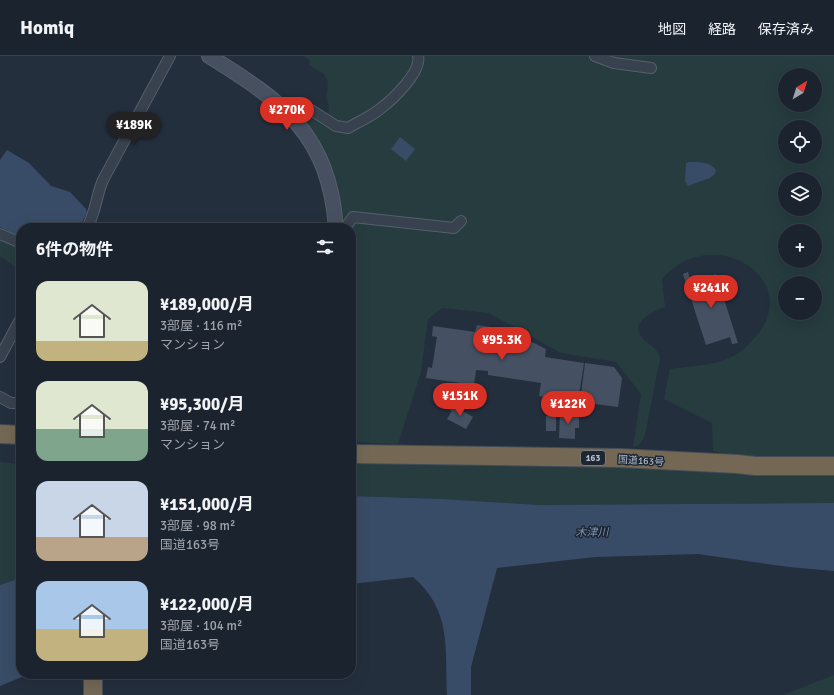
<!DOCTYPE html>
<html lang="ja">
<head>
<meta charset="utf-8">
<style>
	body { margin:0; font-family:Signika,"Noto Sans JP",sans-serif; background:#242b36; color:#f1f3f6; height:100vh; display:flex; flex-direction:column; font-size:15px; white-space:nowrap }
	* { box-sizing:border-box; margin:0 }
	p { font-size:13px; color:#a0a4aa }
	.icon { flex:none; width:22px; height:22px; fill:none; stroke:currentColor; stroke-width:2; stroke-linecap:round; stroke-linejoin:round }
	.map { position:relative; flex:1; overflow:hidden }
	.panel { position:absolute; left:16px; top:167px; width:340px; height:456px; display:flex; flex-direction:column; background:#1b232e; border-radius:16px; box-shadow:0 4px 16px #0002,0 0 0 1px #39404a }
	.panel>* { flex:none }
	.needle { width:26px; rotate:38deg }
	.tools { position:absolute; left:778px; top:12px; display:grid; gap:8px }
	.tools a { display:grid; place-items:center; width:44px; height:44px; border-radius:50%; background:#1b232e; box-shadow:0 4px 16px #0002,0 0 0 1px #39404a; font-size:20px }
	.price { position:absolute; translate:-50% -34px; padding:0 9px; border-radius:14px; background:#d93025; color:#fff; font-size:13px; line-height:26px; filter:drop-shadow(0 1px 2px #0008) }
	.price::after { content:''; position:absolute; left:50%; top:24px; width:12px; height:9px; margin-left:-6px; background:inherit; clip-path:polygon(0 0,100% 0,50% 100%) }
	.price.selected { background:#222; color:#fff }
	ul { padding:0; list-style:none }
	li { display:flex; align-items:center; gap:12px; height:100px; padding:0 20px }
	li span { display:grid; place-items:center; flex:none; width:112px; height:80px; border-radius:12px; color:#555 }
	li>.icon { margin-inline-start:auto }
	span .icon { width:48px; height:48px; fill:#fffc; stroke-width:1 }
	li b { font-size:17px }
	h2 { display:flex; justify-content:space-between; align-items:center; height:48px; padding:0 20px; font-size:17px }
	header { display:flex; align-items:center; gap:24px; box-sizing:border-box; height:56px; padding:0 20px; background:#1b232e; border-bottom:1px solid #39404a }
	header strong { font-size:19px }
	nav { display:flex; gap:22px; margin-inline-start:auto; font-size:14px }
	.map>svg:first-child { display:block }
</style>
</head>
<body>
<header>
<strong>Homiq</strong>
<nav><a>地図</a><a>経路</a><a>保存済み</a></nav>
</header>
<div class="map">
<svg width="834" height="639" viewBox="0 0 834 639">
	<rect width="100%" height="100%" fill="#242f3e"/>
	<g fill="#263c3f" fill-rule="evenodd">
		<path d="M304,0H834V405C794,405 752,406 713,395L712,367L664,343L670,313C689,310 711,310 729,302C741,297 749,289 757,279C804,222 711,165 662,223L665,251C652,256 627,267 644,284C652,291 658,292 660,303L645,379L639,389L633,391L641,338L616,306L561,297L489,257L442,252L428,263L421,316L398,388L351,386V172H345C340,131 328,103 305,68L309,61L338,76H348L328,62L329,50L326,42L328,26L324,18L309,9L310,5ZM785,19H815V49H785ZM785,71H815V101H785ZM689,106C699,106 709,105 716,114L715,118L710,122L688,130ZM785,123H815V153H785ZM785,175H815V205H785ZM785,227H815V257H785Z"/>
		<polygon points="0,181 21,190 21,215 0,200"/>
		<polygon points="351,403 834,415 834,447 540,449 443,443 351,440"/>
		<polygon points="0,406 21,408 21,522 0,529"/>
		<polygon points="834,619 834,639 783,639"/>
	</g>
	<g fill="#394c67">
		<polygon points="400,81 415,93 406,105 391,93"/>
		<polygon points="7,94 29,107 51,130 70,136 86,153 87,157 79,172 21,172 21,181 0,171 0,104"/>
		<path d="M689,106C698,106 710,105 716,114L715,118L710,122L688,130L685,125L686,107Z"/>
		<path d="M351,440L443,443L540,449L834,447V515L789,511L698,498L595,501L497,512L471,611V639H447C445,593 452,554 413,521L351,528Z"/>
		<polygon points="21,522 21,618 29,618 0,630 0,529"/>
	</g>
	<g fill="#455162">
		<polygon points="688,216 691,227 716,218 738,287 732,288 730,281 706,289 683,218"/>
		<polygon points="477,269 512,274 512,276 546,293 545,301 584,307 578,346 539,340 541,327 488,319 488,315 476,314 474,329 426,322 428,311 432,312 437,281 432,280 433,270 475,276"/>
		<polygon points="585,307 614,311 622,322 618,351 580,346"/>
		<polygon points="452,349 473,361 466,373 447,363 452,355 449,354"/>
		<polygon points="560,356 576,357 576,359 579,359 579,372 575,372 575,383 559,382"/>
		<rect x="546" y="360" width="10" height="15"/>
	</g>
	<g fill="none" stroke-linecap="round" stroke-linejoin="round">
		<g stroke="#565f6c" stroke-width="12">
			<g id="street">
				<polyline points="595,0 614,7 651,12"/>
				<path d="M297,67L301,58L311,54L336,70L348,72C358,66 370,61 380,53C392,44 422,16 418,0"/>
				<path d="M87,172C96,156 96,140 103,124L170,0"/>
				<polyline points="345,172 353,161 454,172 461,165"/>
				<polyline points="0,178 21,187"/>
				<polyline points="0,301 21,262"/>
				<polyline points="0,341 11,347 21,347"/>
			</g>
		</g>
		<g stroke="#565f6c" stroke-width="16">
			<path id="secondary" d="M209,0C283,46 329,78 336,172"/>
		</g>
		<g stroke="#434c59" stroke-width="20">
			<g id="highway">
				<polyline points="0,378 21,379"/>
				<polyline points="351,398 619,402 737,408 755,410 834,410"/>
				<polyline points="93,639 93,618"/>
			</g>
		</g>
		<use href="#street" stroke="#38414e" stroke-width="10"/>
		<use href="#secondary" stroke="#465061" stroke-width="14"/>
		<use href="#highway" stroke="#746855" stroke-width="18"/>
	</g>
	<g text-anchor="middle" stroke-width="3" stroke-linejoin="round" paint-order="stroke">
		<rect fill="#1d2633" stroke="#878f9c" stroke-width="1" x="581" y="395" width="24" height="14" rx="3"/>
		<g font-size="9" font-weight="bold" fill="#b4bcc9">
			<text x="593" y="405">163</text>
		</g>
		<g font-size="10" fill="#b4bcc9" stroke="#1d2633">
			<text transform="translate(641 404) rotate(3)" y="4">国道163号</text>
		</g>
		<g font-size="11" font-style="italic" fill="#7c92b1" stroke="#1d2633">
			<text transform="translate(592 476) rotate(-1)" y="4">木津川</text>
		</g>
	</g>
</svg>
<div class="tools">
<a><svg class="needle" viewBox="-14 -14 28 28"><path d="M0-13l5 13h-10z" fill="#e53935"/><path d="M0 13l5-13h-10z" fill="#a0a4aa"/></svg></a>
<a><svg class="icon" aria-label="locate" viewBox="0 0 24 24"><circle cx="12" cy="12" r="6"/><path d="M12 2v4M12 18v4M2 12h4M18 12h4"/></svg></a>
<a><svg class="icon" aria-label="layers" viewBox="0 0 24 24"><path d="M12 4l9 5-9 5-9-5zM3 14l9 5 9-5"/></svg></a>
<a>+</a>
<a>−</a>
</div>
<b class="price" style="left:287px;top:75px">¥270K</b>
<b class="price selected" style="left:134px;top:90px">¥189K</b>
<b class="price" style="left:711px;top:253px">¥241K</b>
<b class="price" style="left:502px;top:305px">¥95.3K</b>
<b class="price" style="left:460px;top:361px">¥151K</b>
<b class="price" style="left:568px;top:369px">¥122K</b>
<section class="panel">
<h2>6件の物件<svg class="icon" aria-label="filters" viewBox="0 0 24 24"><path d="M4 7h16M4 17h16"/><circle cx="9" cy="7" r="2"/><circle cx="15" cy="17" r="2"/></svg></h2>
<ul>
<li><span style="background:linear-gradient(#dfe7d0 75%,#c2b280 0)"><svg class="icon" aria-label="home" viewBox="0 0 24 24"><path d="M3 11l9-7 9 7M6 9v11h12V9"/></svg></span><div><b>¥189,000/月</b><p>3部屋 · 116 m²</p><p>マンション</p></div></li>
<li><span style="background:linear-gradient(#dfe7d0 60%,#7fa58c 0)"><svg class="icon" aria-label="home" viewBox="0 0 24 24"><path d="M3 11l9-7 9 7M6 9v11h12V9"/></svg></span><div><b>¥95,300/月</b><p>3部屋 · 74 m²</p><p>マンション</p></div></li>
<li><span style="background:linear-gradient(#c9d6e8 70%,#b9a48a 0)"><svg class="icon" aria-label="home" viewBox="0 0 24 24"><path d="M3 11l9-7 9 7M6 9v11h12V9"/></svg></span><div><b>¥151,000/月</b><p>3部屋 · 98 m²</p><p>国道163号</p></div></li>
<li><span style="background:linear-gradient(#a9c7e8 60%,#c2b280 0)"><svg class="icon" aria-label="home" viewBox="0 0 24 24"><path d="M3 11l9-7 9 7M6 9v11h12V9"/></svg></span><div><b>¥122,000/月</b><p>3部屋 · 104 m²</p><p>国道163号</p></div></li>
</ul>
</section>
</div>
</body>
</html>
